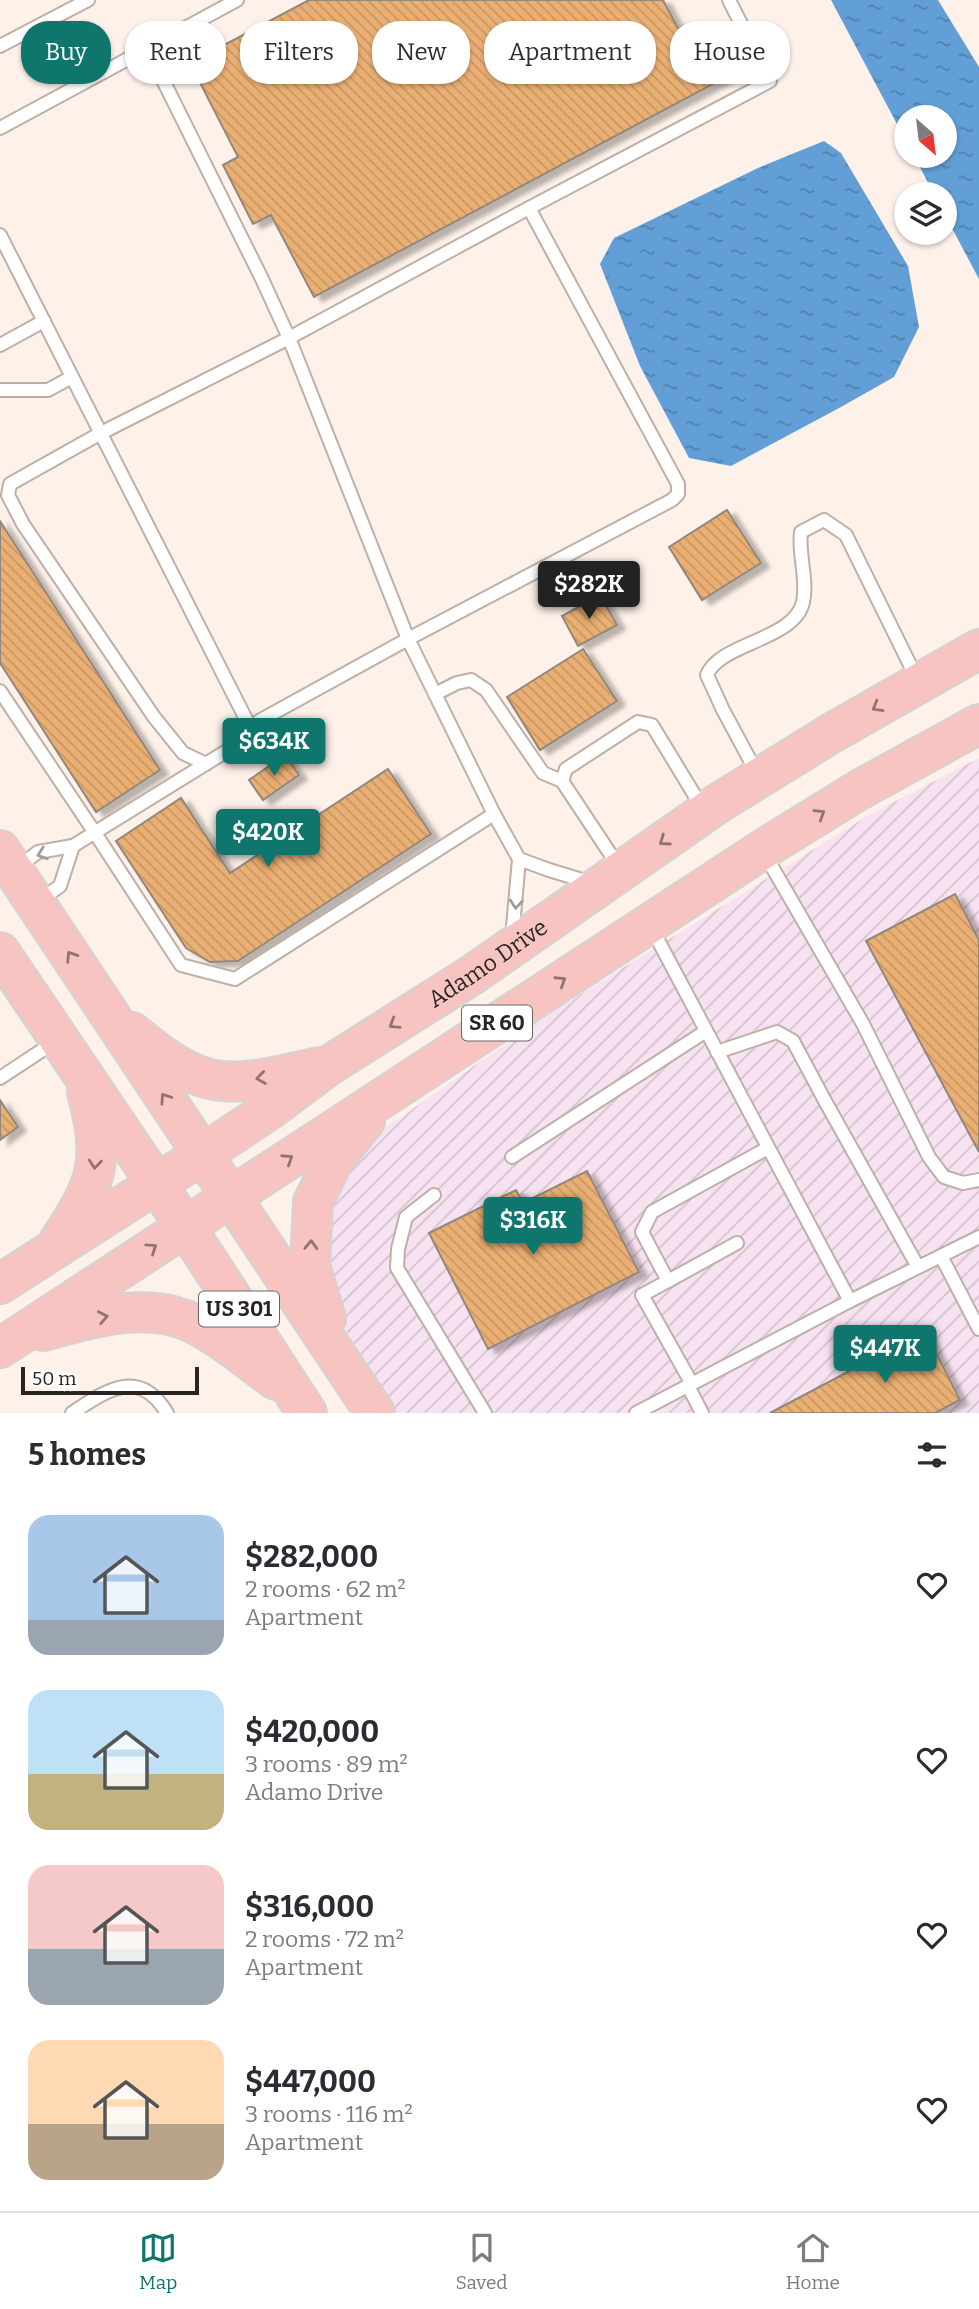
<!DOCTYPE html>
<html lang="en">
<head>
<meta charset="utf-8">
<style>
	body { margin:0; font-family:Bitter,serif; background:#f7f7f7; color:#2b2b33; height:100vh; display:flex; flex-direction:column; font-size:26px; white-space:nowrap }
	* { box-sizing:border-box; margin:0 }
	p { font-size:23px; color:#7c7c81 }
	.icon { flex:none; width:38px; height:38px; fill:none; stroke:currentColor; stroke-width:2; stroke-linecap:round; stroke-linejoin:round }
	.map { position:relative; height:1413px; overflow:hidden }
	.details { display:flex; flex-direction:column; background:#fff; flex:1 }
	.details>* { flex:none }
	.top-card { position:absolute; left:21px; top:21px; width:938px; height:63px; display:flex; gap:14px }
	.needle { width:46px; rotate:152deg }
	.fabs { position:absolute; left:894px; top:105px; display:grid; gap:14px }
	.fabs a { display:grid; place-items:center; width:63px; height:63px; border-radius:50%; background:#fff; box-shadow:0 2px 5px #0004; font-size:35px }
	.scale { position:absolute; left:21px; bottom:18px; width:178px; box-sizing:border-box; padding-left:7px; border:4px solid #2a2421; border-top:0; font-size:19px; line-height:24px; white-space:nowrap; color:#2a2421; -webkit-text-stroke:5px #fff; paint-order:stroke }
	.price { position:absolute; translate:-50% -60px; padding:0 16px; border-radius:7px; background:#0f766e; color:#fff; font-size:23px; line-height:46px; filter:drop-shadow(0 2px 4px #0008) }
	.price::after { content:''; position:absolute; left:50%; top:42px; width:21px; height:16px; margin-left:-10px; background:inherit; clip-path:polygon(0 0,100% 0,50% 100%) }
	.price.current { background:#222; color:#fff }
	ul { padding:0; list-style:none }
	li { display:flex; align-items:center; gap:21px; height:175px; padding:0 28px }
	li span { display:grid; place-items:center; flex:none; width:196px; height:140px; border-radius:21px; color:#555 }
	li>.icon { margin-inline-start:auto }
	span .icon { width:84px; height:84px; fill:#fffc; stroke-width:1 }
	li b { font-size:30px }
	h2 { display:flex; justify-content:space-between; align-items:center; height:84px; padding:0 28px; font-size:30px }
	.chip { padding:0 24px; border-radius:28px; background:#fff; box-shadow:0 2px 5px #0004; font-size:24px; line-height:63px }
	.chip.current { background:#0f766e; color:#fff }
	.menu { display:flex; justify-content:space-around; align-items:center; height:98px; border-top:2px solid #e1e1e2; background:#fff; font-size:19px; color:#7c7c81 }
	.menu a { display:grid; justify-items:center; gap:4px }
	.menu .current { color:#0f766e }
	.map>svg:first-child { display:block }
</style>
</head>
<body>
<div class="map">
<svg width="979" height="1413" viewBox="0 0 979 1413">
	<defs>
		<pattern id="industrial-furrows" width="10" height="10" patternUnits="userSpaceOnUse" patternTransform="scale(1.75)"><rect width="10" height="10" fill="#f7e2f1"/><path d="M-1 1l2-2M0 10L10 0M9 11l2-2" fill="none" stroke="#d4c2ce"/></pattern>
		<pattern id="water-ripples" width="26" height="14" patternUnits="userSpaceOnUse" patternTransform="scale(1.75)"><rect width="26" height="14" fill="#619fd6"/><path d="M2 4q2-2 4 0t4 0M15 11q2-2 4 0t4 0" fill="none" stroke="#5081ad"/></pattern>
		<pattern id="building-back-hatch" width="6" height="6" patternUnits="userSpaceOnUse" patternTransform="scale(1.75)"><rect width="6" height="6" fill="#eaaf73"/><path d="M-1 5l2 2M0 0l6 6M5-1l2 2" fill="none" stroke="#c99663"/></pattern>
		<filter id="shadow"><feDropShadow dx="8" dy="4.5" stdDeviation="2" flood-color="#0004"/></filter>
	</defs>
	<rect width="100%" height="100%" fill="#fdf1e9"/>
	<polygon fill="url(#industrial-furrows)" points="979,758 979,1413 397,1413 338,1318 323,1265 325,1207 365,1142 544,1017 869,815"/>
	<g fill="url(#water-ripples)">
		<polygon points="831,0 938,0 979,67 979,279 945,215 945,194 934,194 914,156 945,156 945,117 906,117 906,141"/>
		<polygon points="824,141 841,153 908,266 919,327 894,377 841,407 731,466 689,458 640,366 600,264 614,238 758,168"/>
	</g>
	<g fill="url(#building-back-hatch)" stroke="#92877d" stroke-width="2" filter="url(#shadow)">
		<polygon points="309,0 663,0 681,34 700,24 726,77 314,297 271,215 253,224 223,165 238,157 190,63"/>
		<polygon points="727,510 761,563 702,600 669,547"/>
		<polygon points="0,521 160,770 96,812 0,663"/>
		<polygon points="600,595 617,625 578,646 562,616"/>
		<polygon points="583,649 617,701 540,750 507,697"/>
		<polygon points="285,755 299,775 263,800 249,780"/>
		<polygon points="388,769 431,834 238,961 210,962 186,948 116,841 181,798 230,873"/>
		<polygon points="955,894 979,940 979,1152 866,941"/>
		<polygon points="0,1100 18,1127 0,1140"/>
		<polygon points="587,1171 639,1272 488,1349 429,1233 516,1190 523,1203"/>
		<polygon points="925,1331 960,1400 935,1413 770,1413"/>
	</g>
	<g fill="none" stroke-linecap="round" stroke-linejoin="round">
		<g stroke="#beb0a7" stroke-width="16">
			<g id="lane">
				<polyline points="0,46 88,0"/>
				<polyline points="147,48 262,279 289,338 529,208 770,81 729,0"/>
				<polyline points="0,128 237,0"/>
				<polyline points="0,235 251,729"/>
				<polyline points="0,345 44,321"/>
				<polyline points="0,390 48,390 72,377"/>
				<polyline points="0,691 95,833 181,965 235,979 494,814 519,859 512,938"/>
				<polyline points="435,694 457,683 471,680 486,690 543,773 562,781"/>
				<polyline points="206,764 183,753 154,717 23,524 8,495 10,484 101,433 289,338 408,639 672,500 678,494 678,484 529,208"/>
				<path d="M758,775L723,710L707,675C719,643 795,640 803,602C808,579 798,555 801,532L824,520L846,535L917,679"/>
				<polyline points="764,853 863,1024 929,1157 944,1177 963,1183 979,1180"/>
				<polyline points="519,859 549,870 592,883"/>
				<polyline points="619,867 562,781 566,769 638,722 652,725 703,809"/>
				<polyline points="17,868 38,852 73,846 238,744 259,721 408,639 494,814"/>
				<polyline points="37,902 60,886 73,846"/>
				<polyline points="717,1052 777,1032 793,1041 825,1101 918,1267"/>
				<polyline points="0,1078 56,1041"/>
				<polyline points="512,1157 706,1031"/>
				<polyline points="434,1195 406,1217 398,1249 397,1268 485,1413"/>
				<polyline points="941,1256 979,1329"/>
				<polyline points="668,1281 737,1243"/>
				<polyline points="850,1301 979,1237"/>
				<polyline points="692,1384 642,1295 668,1281 642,1232 652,1212 768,1148"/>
				<polyline points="688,1386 702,1413"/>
				<path d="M72,1413C107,1390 139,1367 167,1413"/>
				<polyline points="636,1413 850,1301 651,927"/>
			</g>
		</g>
		<g stroke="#d4d3d3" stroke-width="42">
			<g id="primary">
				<polyline points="0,850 375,1413"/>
				<polyline points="0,952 185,1226 307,1413"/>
				<path d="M132,1032C154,1050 178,1070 206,1078C242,1088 284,1074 319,1067"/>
				<path d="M59,1241C98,1183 105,1161 87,1092"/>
				<path id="s1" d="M0,1284L203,1154L272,1108L328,1066L472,975L717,804L830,734L979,649"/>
				<polyline points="326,1319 310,1265 313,1202 334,1159 365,1121"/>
				<path d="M43,1331C87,1319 140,1302 186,1320C217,1333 249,1361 276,1380"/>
				<polyline points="0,1348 762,850 859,790 979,724"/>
			</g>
		</g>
		<use href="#lane" stroke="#fff" stroke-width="12"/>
		<use href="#primary" stroke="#f8c4c1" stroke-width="38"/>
	</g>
	<defs><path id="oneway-chevron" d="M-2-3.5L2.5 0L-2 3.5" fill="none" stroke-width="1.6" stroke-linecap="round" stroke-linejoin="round" transform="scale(1.75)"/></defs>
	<g stroke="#917471">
		<use href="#oneway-chevron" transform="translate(877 707) rotate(150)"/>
		<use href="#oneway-chevron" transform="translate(820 814) rotate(-32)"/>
		<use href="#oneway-chevron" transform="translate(664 841) rotate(145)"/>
		<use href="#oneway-chevron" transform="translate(71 956) rotate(-123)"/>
		<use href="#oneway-chevron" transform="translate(561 981) rotate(-33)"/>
		<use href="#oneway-chevron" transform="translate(394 1024) rotate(148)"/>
		<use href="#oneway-chevron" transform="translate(261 1078) rotate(172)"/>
		<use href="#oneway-chevron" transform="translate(165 1098) rotate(-124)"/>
		<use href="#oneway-chevron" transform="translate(288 1159) rotate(-33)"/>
		<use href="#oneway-chevron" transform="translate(95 1164) rotate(95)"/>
		<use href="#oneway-chevron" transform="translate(311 1245) rotate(-88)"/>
		<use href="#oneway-chevron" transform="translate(152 1248) rotate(-34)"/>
		<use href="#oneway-chevron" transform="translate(103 1317) rotate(-11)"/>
	</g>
	<g stroke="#9f9c9b">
		<use href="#oneway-chevron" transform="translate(42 854) rotate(160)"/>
		<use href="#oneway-chevron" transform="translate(516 904) rotate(95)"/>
	</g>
	<g text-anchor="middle" stroke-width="6" stroke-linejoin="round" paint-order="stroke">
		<g fill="#fff" stroke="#6a6664" stroke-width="2">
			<rect x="462" y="1005.5" width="70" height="35" rx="5"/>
			<rect x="199" y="1291.5" width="80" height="35" rx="5"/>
		</g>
		<g font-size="21" font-weight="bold" fill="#2a2421">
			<text x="497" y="1030">SR 60</text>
			<text x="239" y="1316">US 301</text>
		</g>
		<g font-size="23" fill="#2a2421" stroke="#fff">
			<text dy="8" stroke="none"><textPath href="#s1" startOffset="584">Adamo Drive</textPath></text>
		</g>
	</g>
</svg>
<div class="fabs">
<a><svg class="needle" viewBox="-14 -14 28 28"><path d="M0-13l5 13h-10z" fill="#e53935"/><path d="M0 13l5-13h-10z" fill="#7c7c81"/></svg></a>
<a><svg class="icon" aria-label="layers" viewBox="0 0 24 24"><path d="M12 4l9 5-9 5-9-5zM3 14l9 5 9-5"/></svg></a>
</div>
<div class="scale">50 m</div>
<b class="price current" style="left:589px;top:621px">$282K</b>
<b class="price" style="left:274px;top:778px">$634K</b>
<b class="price" style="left:268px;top:869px">$420K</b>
<b class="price" style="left:533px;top:1257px">$316K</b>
<b class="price" style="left:885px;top:1385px">$447K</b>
<div class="top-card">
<a class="chip current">Buy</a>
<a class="chip">Rent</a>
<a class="chip">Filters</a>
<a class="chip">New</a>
<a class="chip">Apartment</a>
<a class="chip">House</a>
</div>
</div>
<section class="details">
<h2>5 homes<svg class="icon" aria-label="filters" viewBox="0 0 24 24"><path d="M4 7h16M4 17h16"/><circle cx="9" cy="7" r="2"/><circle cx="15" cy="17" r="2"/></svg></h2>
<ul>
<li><span style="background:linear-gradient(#a9c7e8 75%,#9aa5b1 0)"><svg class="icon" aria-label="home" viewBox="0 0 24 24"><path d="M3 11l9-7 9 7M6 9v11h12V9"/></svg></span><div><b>$282,000</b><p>2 rooms · 62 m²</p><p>Apartment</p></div><svg class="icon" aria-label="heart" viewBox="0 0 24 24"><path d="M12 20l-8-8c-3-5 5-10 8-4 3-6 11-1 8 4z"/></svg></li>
<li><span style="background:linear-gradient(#bfe0f5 60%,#c2b280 0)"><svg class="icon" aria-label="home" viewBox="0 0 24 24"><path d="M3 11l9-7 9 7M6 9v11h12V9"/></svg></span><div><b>$420,000</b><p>3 rooms · 89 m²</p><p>Adamo Drive</p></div><svg class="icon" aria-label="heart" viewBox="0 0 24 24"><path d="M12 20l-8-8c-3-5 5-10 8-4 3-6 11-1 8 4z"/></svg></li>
<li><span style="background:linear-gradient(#f6c9c9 60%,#9aa5b1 0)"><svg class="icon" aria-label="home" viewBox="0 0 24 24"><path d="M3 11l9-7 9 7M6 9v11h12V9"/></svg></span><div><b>$316,000</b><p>2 rooms · 72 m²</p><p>Apartment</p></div><svg class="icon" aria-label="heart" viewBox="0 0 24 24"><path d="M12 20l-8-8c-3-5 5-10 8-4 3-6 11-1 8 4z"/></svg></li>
<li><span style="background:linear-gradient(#ffd9b3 60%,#b9a48a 0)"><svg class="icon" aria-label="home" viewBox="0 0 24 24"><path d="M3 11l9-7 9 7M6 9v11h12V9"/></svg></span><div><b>$447,000</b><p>3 rooms · 116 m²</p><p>Apartment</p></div><svg class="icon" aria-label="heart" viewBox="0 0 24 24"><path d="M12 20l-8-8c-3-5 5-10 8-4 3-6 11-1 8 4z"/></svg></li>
</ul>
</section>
<nav class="menu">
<a class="current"><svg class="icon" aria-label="map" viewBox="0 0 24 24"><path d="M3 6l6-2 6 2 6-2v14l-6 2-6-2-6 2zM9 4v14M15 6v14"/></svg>Map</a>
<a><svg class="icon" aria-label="saved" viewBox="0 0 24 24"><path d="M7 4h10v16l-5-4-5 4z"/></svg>Saved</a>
<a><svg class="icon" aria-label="home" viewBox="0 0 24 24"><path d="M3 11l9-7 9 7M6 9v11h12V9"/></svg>Home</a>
</nav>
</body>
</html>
